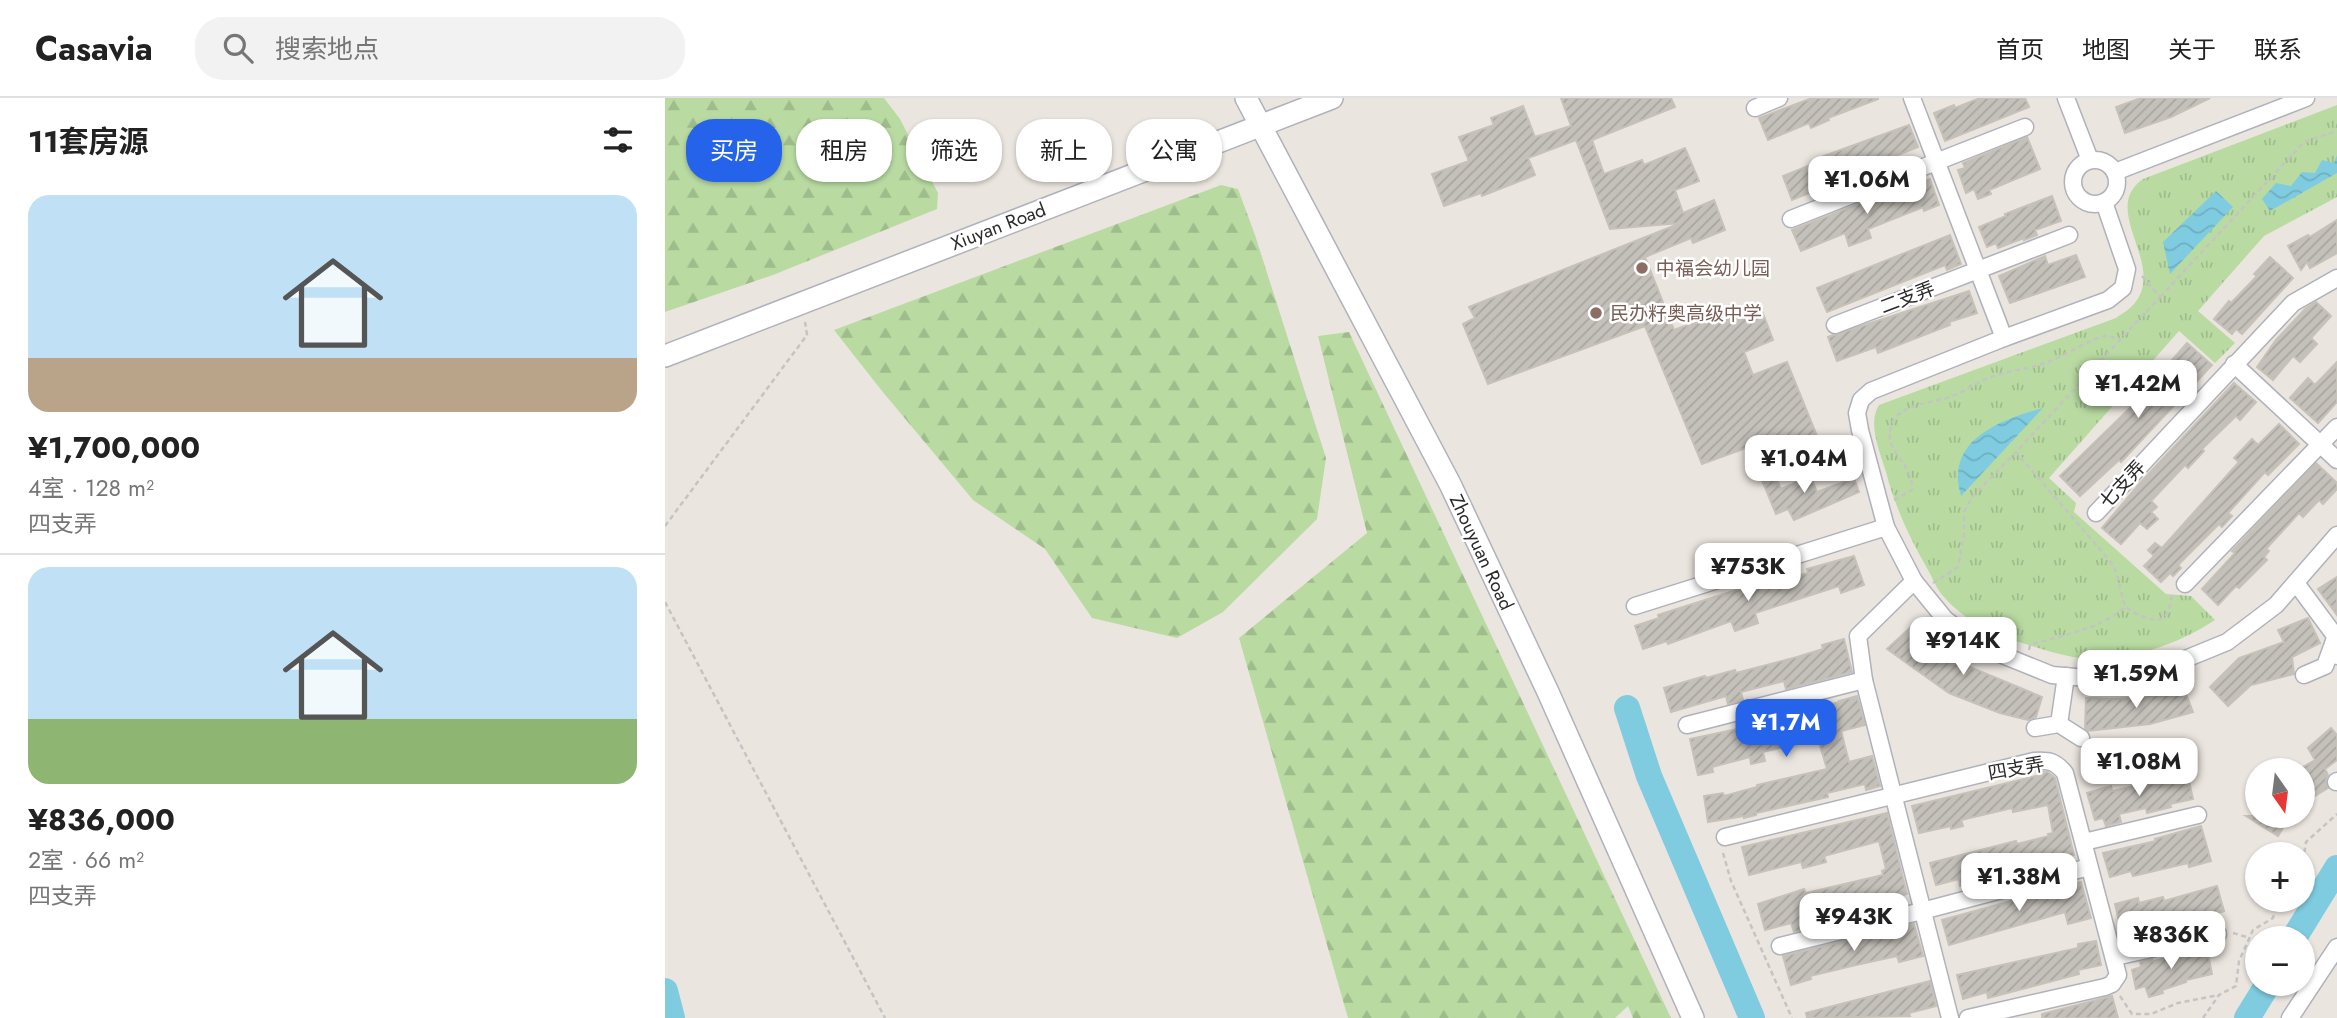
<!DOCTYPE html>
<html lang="zh">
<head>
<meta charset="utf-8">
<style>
	body { margin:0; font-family:Jost,"Noto Sans SC",sans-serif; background:#f2f2f2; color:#222; height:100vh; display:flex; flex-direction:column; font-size:26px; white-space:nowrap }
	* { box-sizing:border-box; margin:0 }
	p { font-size:23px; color:#767676 }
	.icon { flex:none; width:38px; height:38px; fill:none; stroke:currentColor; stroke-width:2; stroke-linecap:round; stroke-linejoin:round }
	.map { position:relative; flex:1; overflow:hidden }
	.drawer { display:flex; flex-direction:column; background:#fff; width:665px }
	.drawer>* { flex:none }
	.hud { position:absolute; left:21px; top:21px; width:665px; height:63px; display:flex; gap:14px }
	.needle { width:46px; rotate:166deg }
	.buttons { position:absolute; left:1580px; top:660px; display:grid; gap:14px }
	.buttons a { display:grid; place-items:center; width:70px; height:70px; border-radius:50%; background:#fff; box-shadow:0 2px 5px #0004; font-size:35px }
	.price { position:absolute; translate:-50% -60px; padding:0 16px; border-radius:14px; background:#fff; color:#222; font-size:23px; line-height:46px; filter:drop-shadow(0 2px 4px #0008) }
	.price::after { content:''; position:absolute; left:50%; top:42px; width:21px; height:16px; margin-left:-10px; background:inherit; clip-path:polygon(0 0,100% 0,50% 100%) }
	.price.active { background:#2563eb; color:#fff }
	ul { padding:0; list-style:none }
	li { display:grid; align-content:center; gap:14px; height:371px; padding:0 28px }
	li+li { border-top:2px solid #e0e0e0 }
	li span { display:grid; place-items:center; height:217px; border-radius:21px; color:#555 }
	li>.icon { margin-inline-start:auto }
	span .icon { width:126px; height:126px; fill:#fffc; stroke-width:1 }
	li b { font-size:30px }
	h2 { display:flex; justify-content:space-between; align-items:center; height:84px; padding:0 28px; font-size:30px }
	.chip { padding:0 24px; border-radius:28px; background:#fff; box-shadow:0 2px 5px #0004; font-size:24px; line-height:63px }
	.chip.active { background:#2563eb; color:#fff }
	header { display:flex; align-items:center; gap:42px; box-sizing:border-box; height:98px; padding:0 35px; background:#fff; border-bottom:2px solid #e0e0e0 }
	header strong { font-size:33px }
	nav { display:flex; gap:38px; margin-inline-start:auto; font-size:24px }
	.search { width:490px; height:63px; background:#f2f2f2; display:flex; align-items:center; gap:18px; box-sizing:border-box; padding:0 24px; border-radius:28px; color:#767676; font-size:26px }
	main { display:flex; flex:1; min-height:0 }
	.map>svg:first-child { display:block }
</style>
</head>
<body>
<header>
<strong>Casavia</strong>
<div class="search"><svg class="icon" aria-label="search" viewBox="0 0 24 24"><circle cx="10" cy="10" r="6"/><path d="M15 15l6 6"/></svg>搜索地点</div>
<nav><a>首页</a><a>地图</a><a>关于</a><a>联系</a></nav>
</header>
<main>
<section class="drawer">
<h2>11套房源<svg class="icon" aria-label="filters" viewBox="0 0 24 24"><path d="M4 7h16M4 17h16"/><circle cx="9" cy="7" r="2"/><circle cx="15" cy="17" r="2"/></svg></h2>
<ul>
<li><span style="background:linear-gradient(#bfe0f5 75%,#b9a48a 0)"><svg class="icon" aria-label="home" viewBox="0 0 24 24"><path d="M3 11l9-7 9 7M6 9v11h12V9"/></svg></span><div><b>¥1,700,000</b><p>4室 · 128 m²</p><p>四支弄</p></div></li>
<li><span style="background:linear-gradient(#bfe0f5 70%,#8fb573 0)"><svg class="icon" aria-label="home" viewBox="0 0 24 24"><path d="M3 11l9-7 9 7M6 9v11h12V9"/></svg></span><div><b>¥836,000</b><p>2室 · 66 m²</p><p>四支弄</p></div></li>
</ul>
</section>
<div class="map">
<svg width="1672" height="920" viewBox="0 0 1672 920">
	<defs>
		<pattern id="forest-firs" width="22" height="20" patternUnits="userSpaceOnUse" patternTransform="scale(1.75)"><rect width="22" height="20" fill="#b9dba2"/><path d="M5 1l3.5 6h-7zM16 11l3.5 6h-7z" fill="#9fbc8c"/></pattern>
		<pattern id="park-tufts" width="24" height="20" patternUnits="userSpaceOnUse" patternTransform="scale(1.75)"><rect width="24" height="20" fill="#b9dba2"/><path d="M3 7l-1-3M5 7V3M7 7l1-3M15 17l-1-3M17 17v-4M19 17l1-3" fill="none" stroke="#9fbc8c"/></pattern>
		<pattern id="water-waves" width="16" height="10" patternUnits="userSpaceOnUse" patternTransform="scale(1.75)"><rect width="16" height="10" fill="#7fcce0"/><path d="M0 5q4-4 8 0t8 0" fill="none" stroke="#6eafc0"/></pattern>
		<pattern id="building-hatch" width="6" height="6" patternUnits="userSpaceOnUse" patternTransform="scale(1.75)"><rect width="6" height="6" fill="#c4c0ba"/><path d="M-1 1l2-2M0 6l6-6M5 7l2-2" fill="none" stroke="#a9a5a0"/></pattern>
	</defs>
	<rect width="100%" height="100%" fill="#ebe5df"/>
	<g fill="url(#forest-firs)">
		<polygon points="0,0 219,0 235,21 273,95 272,111 108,177 0,214"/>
		<polygon points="556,87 573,91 590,137 661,360 652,421 558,514 512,540 427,520 380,451 308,402 217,293 169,232"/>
		<polygon points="684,234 1006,920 968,920 963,908 950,920 683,920 574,540 702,435 653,238"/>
	</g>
	<path fill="url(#park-tufts)" d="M1672,7V99L1599,138L1533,213L1570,245L1550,265L1514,233L1384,380L1411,405L1409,414L1501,496L1526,498L1550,522C1511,548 1457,566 1408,559C1391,556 1374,550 1357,545C1328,536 1299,522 1279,499C1272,492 1268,481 1263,472C1245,441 1230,409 1221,374C1215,354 1202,326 1214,307L1451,220C1456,216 1464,212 1468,207C1504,168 1433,112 1478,81Z"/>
	<g fill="url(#water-waves)">
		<polygon points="1672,57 1672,75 1605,113 1597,101 1611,85 1626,88 1637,74 1650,75 1657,62 1669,65"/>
		<polygon points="1551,93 1568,109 1505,176 1498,144"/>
		<path d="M1378,310L1296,398C1279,342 1335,322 1378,310Z"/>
	</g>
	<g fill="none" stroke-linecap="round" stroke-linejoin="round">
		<g stroke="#7fcce0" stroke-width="26">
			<polyline points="962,610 984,678 1087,920"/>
			<polyline points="1629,840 1672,770"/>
			<polyline points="0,893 7,920"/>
			<polyline points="1582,920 1603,886"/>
		</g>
	</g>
	<g fill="url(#building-hatch)" stroke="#c6c1b9" stroke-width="2">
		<polygon points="896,0 1006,0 1010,9 927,42 939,76 977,62 979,67 1020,50 1034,83 1010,92 1018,115 1049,102 1060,132 1028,145 1026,140 980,159 1009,232 1045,219 1047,223 1094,205 1108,242 1079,254 1088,277 1122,264 1152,338 1119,353 1114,338 1037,366 980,228 823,286 798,226 810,220 804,209 1016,125 945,131 911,42 863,60 870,77 817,98 816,95 779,108 767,76 804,63 794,39 829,27 826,20 858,8 870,39 906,28"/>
		<polygon points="1147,0 1213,0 1213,1 1163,20 1164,22 1146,30 1144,25 1103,42 1094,20"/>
		<polygon points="1315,0 1360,0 1364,9 1280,43 1269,15 1289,7 1290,10"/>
		<polygon points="1476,0 1545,0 1506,19 1460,35 1451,9"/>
		<polygon points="1244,27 1253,49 1228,59 1229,61 1189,77 1191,81 1175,87 1174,83 1127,102 1118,78 1158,62 1156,59"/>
		<polygon points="1362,39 1375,71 1324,92 1326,96 1313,101 1309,91 1301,95 1293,72 1300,70 1298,65"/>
		<polygon points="1265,81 1274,107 1259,113 1258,109 1203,131 1206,140 1184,148 1180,135 1136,153 1127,132 1234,90 1235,93"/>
		<polygon points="1387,98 1396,123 1370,132 1372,137 1359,142 1359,140 1333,150 1331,145 1322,149 1314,129 1341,118 1340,116"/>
		<polygon points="1672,122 1672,155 1645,170 1642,164 1636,172 1623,148 1643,137 1645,139"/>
		<polygon points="1285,137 1296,166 1282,172 1280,167 1162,214 1152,190"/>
		<polygon points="1411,157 1420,179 1345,205 1334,178 1380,158 1383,167"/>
		<polygon points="1605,159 1628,180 1577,236 1571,231 1567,236 1549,221 1564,203 1566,205 1592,178 1589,176"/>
		<polygon points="1304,193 1312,215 1284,224 1285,227 1213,255 1211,249 1172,263 1163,239"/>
		<polygon points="1651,204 1666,218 1646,240 1652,246 1635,264 1628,258 1608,282 1592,269 1611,242 1641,210"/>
		<polygon points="1522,245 1547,267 1456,364 1454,362 1415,398 1395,378 1465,310 1467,311 1490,286 1488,284"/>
		<polygon points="1672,264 1672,304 1653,325 1625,300 1643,280 1650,287"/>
		<polygon points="1569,285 1591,304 1575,322 1571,318 1537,351 1539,353 1523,370 1520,367 1486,403 1492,409 1486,414 1493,421 1482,431 1475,425 1456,446 1437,430 1475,385"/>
		<polygon points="1614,326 1634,346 1603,377 1600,374 1563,415 1567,418 1557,429 1554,426 1513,467 1516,470 1508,478 1505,475 1496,484 1479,468 1489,458 1483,452 1490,445 1497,450 1574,364 1569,360 1587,341 1593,347"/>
		<polygon points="1651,365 1672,385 1672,391 1658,406 1654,402 1638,419 1634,415 1601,451 1604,453 1599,459 1602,462 1574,490 1571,488 1553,507 1537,491 1570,455 1567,453"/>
		<polygon points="1107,370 1116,391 1145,378 1152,394 1189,380 1194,394 1129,422 1123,411 1111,416 1094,375"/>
		<polygon points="1189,458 1199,487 1176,495 1174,488 1090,515 1093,525 1070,533 1066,523 1003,546 1002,543 978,551 970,528 994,520 993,517 1081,489 1082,491 1143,475 1142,471"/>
		<polygon points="1672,479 1672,517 1653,491"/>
		<polygon points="1643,520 1655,545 1627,559 1629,576 1586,587 1563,608 1545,589 1574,560 1619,544 1613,532"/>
		<polygon points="1248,527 1300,567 1377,599 1371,619 1363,622 1335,615 1284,595 1222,551"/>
		<polygon points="1179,541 1187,574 1121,591 1119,583 1076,594 1078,602 1063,606 1061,598 1006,614 999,590 1040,578 1041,580 1070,572 1071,575 1132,559 1158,551 1157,547"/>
		<polygon points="1517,585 1528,614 1485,626 1423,633 1420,630 1421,600 1444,601 1479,600 1496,596"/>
		<polygon points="1192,598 1200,627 1176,633 1184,664 1207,658 1215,688 1201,692 1200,686 1162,695 1163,699 1091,715 1091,717 1079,720 1079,718 1043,724 1039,698 1058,695 1059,698 1092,689 1092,687 1162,671 1153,641 1098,654 1100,663 1086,666 1085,659 1047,669 1048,674 1033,677 1025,641 1077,630 1076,626 1105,621 1105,619 1175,604 1174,603"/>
		<polygon points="1666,630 1672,637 1672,662 1660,671 1663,677 1661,682 1663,690 1638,705 1638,669 1650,662 1643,650"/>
		<polygon points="1374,674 1383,674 1390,680 1409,757 1295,788 1294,781 1271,787 1265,765 1351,743 1352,746 1384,738 1383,736 1388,735 1383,707 1348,714 1347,710 1296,722 1298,728 1286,731 1286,728 1254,735 1247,708 1375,677"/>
		<polygon points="1522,674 1528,701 1505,706 1506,709 1482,715 1481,710 1454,716 1456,724 1441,728 1438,720 1430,722 1422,695 1446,688 1447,693 1470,688 1470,689 1504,682 1503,678"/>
		<polygon points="1222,715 1242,796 1217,803 1218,807 1206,810 1206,808 1141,824 1143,830 1129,834 1126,825 1100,832 1093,806 1139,791 1141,795 1218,777 1217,773 1221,771 1214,743 1159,758 1161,764 1138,770 1136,764 1084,777 1077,749"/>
		<polygon points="1581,718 1625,718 1613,738"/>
		<polygon points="1536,728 1546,763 1524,769 1523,765 1468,778 1466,773 1445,779 1438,755 1491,743 1490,741"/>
		<polygon points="1416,784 1426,820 1403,826 1400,814 1284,847 1277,822"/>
		<polygon points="1552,788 1559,813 1523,825 1522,820 1480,830 1481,837 1467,840 1466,834 1457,836 1450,806 1473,800 1474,805 1498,799 1499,803"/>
		<polygon points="1249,826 1258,858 1234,864 1232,858 1191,867 1145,878 1146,881 1126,887 1118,858"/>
		<polygon points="1431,843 1436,867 1413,872 1414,876 1323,900 1322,894 1298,901 1292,877 1413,850 1413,846"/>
		<polygon points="1542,851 1547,876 1521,882 1521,884 1497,892 1498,895 1484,899 1480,888 1471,891 1467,872 1476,869 1475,864 1487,861 1488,863"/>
		<polygon points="1265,883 1271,908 1244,915 1245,918 1142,920 1141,915"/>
		<polygon points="1447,898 1453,920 1377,920 1377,916"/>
	</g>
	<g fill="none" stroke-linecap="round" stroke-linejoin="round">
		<g stroke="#afb2ba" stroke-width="19">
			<g id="street">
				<polyline points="1247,0 1339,240"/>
				<polyline points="1401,0 1425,62"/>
				<polyline points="1090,10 1114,0"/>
				<circle cx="1430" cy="84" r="22"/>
				<polyline points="1450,74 1641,0"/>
				<polyline points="1439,104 1462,171 1458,190 1443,202 1339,240 1206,293 1196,302 1192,315 1195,332 1221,429 1249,483 1280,521 1315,548 1387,577 1434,581 1491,573 1562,544 1611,507 1672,437"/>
				<polyline points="1126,121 1360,29"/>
				<polyline points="1170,227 1404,137"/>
				<polyline points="1569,266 1672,362"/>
				<polyline points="1431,415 1628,205 1672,180"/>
				<polyline points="1249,483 1193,538 1199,582 1285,920"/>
				<polyline points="1631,485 1671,539 1672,558"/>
				<polyline points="1520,486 1672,329"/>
				<polyline points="970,508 1221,429"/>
				<polyline points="1639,577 1660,568 1669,543"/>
				<polyline points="1394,626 1401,578"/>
				<polyline points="1022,627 1199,582"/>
				<polyline points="1370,630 1394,626 1416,640"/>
				<polyline points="1671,684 1672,683"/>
				<path d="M1060,739L1369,663C1384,662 1390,663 1400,675L1453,877L1447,886L1440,889L1303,920"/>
				<polyline points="1419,744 1533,717"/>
				<polyline points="1115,848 1257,813 1424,769"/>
				<polyline points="1450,859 1553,836"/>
				<polyline points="1625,920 1672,849"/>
			</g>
		</g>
		<g stroke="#afb2ba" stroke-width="24">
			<g id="secondary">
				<polyline points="581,0 785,386 883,594 1028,920"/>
				<polyline points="0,258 667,0"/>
			</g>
		</g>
		<g stroke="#c4c4c4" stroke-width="2.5" stroke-dasharray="5 3.5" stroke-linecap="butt">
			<path d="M1477,178L1495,199L1351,354L1445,463L1451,473L1460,509C1472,516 1497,533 1504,511C1506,504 1505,501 1509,495"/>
			<polyline points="1495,199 1639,44 1672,33"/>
			<path d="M1229,402L1247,392C1249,362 1214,354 1228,324C1237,305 1268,305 1285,299C1299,294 1311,285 1324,280C1344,272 1366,271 1386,263C1398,258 1430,239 1440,238C1444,237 1451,241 1455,242"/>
			<polyline points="0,428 142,237 140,224"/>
			<polyline points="1268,485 1293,469 1299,436 1299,414 1307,399 1351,354"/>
			<polyline points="0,504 220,920"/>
			<path d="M1364,552L1365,547C1399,536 1432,533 1460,509"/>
			<polyline points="1058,755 1066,783 1127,920"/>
			<polyline points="1638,763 1641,744 1672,716"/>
			<polyline points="1568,835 1585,840"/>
			<polyline points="1455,898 1467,916 1486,916 1513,905 1554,897"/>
			<polyline points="1538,920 1554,897 1571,888 1574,863 1588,832 1608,820 1612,802"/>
		</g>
		<use href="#street" stroke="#fff" stroke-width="16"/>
		<use href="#secondary" stroke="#fff" stroke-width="21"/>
	</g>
	<g fill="#8d6e63" stroke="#fff" stroke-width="2.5">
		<circle cx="977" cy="170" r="7"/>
		<circle cx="931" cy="215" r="7"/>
	</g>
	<g text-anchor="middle" stroke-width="5" stroke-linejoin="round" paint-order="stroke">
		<g font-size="19" fill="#2b2b2b" stroke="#fff">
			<text transform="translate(333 128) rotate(-21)" y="7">Xiuyan Road</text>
			<text transform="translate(1242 199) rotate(-21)" y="7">二支弄</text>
			<text transform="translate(1457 386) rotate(-47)" y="7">七支弄</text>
			<text transform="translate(817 454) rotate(65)" y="7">Zhouyuan Road</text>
			<text transform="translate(1351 670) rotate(-10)" y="7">四支弄</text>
		</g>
		<g font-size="19" fill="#785e54" stroke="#fff" text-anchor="start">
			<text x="991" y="177">中福会幼儿园</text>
			<text x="945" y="222">民办籽奥高级中学</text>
		</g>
	</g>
</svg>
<div class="buttons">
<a><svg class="needle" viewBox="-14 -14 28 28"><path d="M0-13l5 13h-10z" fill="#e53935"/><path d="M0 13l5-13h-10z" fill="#767676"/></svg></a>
<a>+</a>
<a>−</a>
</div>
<b class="price" style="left:1202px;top:118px">¥1.06M</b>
<b class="price" style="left:1473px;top:322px">¥1.42M</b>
<b class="price" style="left:1139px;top:397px">¥1.04M</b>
<b class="price" style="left:1083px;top:505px">¥753K</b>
<b class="price" style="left:1298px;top:579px">¥914K</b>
<b class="price" style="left:1471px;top:612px">¥1.59M</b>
<b class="price active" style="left:1121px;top:661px">¥1.7M</b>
<b class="price" style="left:1474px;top:700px">¥1.08M</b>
<b class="price" style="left:1354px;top:815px">¥1.38M</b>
<b class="price" style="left:1189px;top:855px">¥943K</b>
<b class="price" style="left:1506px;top:873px">¥836K</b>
<div class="hud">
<a class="chip active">买房</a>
<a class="chip">租房</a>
<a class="chip">筛选</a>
<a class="chip">新上</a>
<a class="chip">公寓</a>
</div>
</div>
</main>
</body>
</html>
